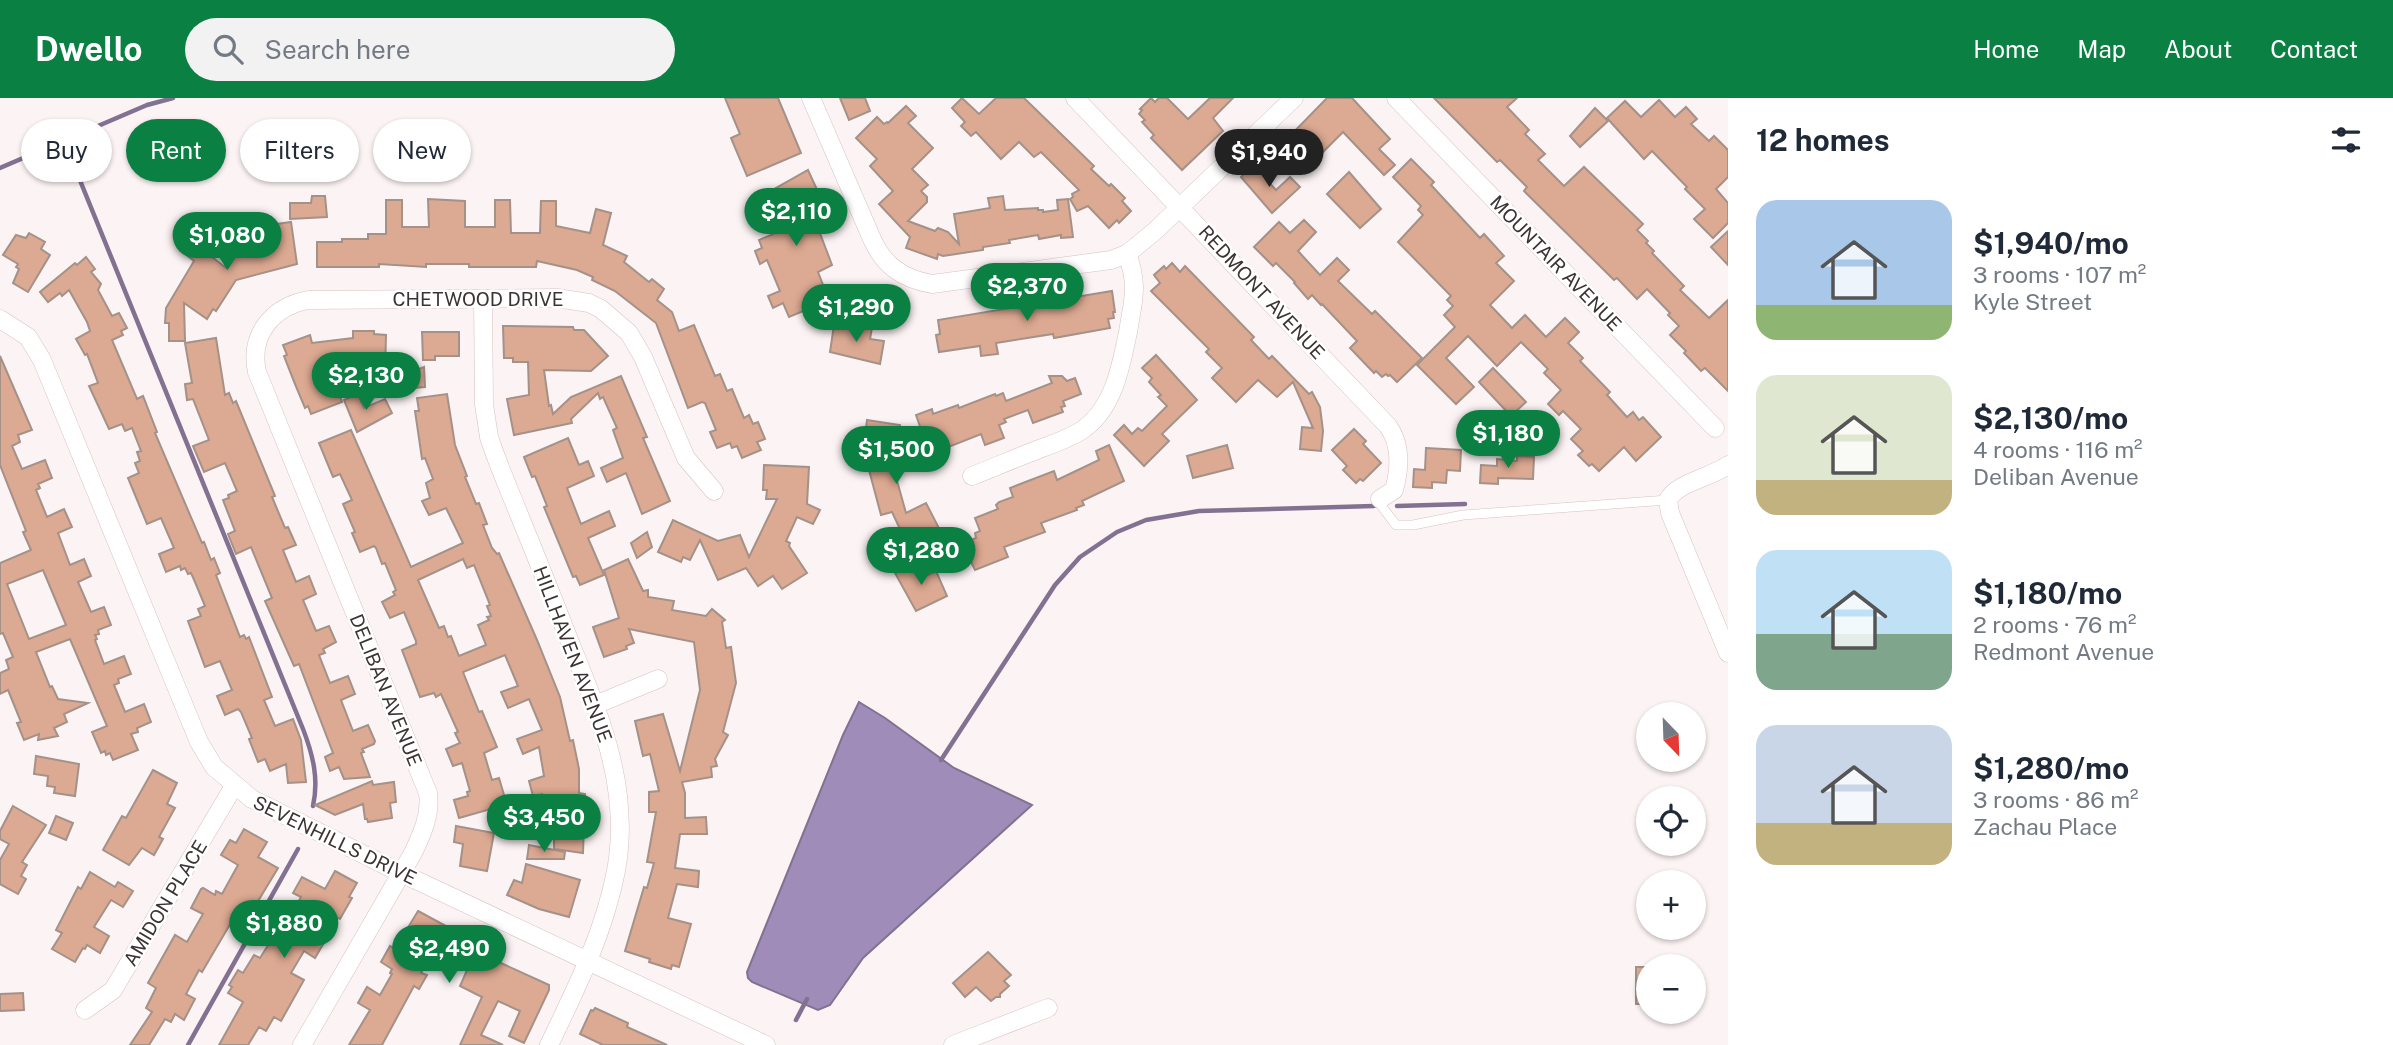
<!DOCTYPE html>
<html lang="en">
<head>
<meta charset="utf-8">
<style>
	body { margin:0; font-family:"Public Sans",sans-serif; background:#f2f2f3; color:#1f2937; height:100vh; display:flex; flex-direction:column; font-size:26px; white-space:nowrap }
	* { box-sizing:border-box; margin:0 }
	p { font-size:23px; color:#747a83 }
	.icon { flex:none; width:38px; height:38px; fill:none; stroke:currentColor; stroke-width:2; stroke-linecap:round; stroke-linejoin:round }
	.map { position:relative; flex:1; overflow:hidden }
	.sheet { display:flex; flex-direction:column; background:#fff; width:665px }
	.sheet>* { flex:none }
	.guide { position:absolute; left:21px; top:21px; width:665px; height:63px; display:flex; gap:14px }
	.needle { width:46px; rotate:157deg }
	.tools { position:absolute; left:1636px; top:604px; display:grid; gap:14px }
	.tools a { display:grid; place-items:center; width:70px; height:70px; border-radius:50%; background:#fff; box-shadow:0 2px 5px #0004; font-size:35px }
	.price { position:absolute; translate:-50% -60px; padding:0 16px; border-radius:24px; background:#0b8043; color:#fff; font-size:23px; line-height:46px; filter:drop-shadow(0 2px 4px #0008) }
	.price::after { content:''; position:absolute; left:50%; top:42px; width:21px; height:16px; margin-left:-10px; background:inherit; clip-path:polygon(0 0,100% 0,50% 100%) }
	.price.selected { background:#222; color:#fff }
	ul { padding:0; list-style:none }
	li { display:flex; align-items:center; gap:21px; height:175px; padding:0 28px }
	li span { display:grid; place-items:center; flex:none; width:196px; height:140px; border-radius:21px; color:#555 }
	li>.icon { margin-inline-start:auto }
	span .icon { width:84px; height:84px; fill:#fffc; stroke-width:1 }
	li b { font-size:30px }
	h2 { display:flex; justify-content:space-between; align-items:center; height:84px; padding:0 28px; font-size:30px }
	.tag { padding:0 24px; border-radius:32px; background:#fff; box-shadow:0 2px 5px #0004; font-size:24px; line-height:63px }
	.tag.selected { background:#0b8043; color:#fff }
	header { display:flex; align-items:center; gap:42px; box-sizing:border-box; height:98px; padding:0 35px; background:#0b8043; color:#fff }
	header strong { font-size:33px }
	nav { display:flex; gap:38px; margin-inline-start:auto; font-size:24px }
	.search { width:490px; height:63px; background:#f2f2f3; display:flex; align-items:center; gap:18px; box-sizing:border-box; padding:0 24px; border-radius:38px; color:#747a83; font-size:26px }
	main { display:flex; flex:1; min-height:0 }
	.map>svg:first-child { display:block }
</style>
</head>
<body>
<header>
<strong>Dwello</strong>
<div class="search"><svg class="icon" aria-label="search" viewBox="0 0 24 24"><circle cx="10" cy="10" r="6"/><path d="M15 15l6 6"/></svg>Search here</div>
<nav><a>Home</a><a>Map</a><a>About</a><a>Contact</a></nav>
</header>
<main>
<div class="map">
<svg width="1728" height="947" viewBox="0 0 1728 947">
	<rect width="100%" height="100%" fill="#fcf3f4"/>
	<polygon fill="#a08cb9" stroke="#827191" stroke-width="2" points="859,604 885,620 954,670 1032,707 863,860 830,907 818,912 752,884 748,880 747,874 843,637"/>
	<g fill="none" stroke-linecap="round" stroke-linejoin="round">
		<g stroke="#827191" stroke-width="4.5">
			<path d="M64,43L303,631C313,657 319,681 313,708"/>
			<polyline points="0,70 147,7 173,0"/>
			<polyline points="1397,408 1465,406"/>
			<polyline points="941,662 1055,487 1080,459 1117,434 1146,422 1199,413 1374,408"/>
			<polyline points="796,922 807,901"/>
			<polyline points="188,947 298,751"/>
		</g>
	</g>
	<g fill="#dca992" stroke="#a49188" stroke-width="2" fill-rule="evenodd">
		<polygon points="725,0 778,0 801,55 747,78 731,40 740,36"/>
		<polygon points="840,0 865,0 870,13 849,22"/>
		<polygon points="962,0 979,16 996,0 1024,0 1094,68 1091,71 1109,88 1111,86 1125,100 1122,103 1131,113 1119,125 1117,122 1109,130 1088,108 1077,113 1070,101 1073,99 1072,96 1079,92 1041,54 1034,59 1019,44 1001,61 976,34 971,38 961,28 965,24 952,10"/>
		<polygon points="1151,0 1155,4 1159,0 1167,0 1188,21 1210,0 1233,0 1213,20 1223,33 1182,72 1151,40 1154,37 1142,24 1145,22 1139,16 1142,12 1140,11"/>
		<polygon points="1327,0 1352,0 1390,41 1379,51 1395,67 1384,77 1343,34 1317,60 1306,49 1294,61 1281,47"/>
		<polygon points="1434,0 1517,0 1507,9 1529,32 1525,36 1545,56 1538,62 1564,88 1584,69 1643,126 1637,132 1648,143 1646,145 1654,153 1652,155 1684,188 1680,192 1709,220 1728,202 1728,293 1705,270 1701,273 1684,255 1686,253 1670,237 1679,228 1668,217 1670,215 1647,191 1637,201 1617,180 1614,182 1524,93 1527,89 1500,62 1497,64"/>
		<polygon points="1659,2 1675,19 1686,9 1697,21 1691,26 1709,43 1714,38 1728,52 1728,79 1716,91 1728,105 1728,125 1713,140 1694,121 1705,111 1685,91 1687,89 1652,53 1644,61 1607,20 1625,3 1641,19"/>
		<polygon points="906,8 916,18 908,25 933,50 912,71 928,87 921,93 927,99 927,104 908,123 935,133 938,130 948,134 959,146 954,116 990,110 988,100 1003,98 1005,112 1038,110 1038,112 1043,112 1043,114 1058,112 1057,102 1068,101 1073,139 1061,140 1061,137 1039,141 1038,137 1009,142 1010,145 983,149 983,152 943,158 938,156 937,161 906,150 910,139 879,106 893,93 870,68 877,61 856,40 877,19 884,26 887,24 888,25"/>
		<polygon points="1595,10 1608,23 1580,49 1570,38"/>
		<polygon points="1411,61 1434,84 1431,87 1480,140 1484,136 1504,158 1496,165 1514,183 1490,207 1512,230 1525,217 1546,239 1565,220 1579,234 1568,245 1583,260 1580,263 1610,294 1607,297 1627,319 1633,314 1639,322 1643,319 1661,339 1636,363 1624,349 1599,373 1592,366 1589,368 1578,357 1583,353 1571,341 1581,331 1563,313 1559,317 1548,306 1561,292 1544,275 1548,271 1521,244 1497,268 1468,238 1446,260 1474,289 1456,306 1417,267 1455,229 1444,217 1453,208 1447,202 1451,198 1398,144 1423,117 1418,112 1421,108 1393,79"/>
		<polygon points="1253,67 1276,92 1290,79 1300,89 1272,115 1241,79"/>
		<polygon points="808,72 819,96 807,101 832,167 818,174 825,192 821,194 825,204 789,219 783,205 773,210 768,198 780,193 767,162 760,166 755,153 762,150 759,142 785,131 769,94"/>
		<polygon points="1349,74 1381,111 1360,130 1327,96"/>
		<polygon points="312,98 325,98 327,119 290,121 290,105 311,105"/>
		<polygon points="428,101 465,103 465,129 495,129 495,102 510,102 511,135 540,135 541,103 556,103 556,128 590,135 596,111 611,115 603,147 627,158 624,164 649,184 652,181 664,191 657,202 672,214 679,233 694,227 715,278 720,276 727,293 732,291 744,320 749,317 753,326 758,324 765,341 757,344 761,352 742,360 737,348 732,350 730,345 717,350 710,334 716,332 705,305 702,304 688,310 656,225 615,193 592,182 593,179 577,172 537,163 536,169 469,169 469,166 426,166 426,169 379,166 379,169 317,169 317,144 342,144 342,141 368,141 368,136 386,136 386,102 402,102 402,129 429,129"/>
		<polygon points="1304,122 1316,134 1298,153 1320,177 1337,160 1349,172 1338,183 1372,216 1375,213 1422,260 1397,284 1390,277 1388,278 1386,276 1382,279 1376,273 1374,275 1350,250 1357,243 1322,206 1321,207 1312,197 1308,201 1294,185 1295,184 1276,165 1273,168 1254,149 1279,124 1290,135"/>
		<polygon points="226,123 234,154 258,147 255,129 291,124 297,166 236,182 216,213 213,211 207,221 184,205 185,243 169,243 169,225 165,225 166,210 194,163 184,155 193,144 226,170 215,126"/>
		<polygon points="1728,133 1728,167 1711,149"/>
		<polygon points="29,135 45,144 41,151 50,157 28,194 13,185 19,171 16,169 18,166 3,157 16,137 26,140"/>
		<polygon points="86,159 95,171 91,174 101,186 98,192 112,218 119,215 127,230 121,233 123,237 112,242 137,301 143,298 157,334 155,335 202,445 204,444 211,462 214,460 220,475 216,477 240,539 244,537 246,541 249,539 272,599 264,602 275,628 293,621 301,642 306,684 288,685 286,666 270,673 265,661 258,664 249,641 252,640 241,614 238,611 225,617 217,598 232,592 220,563 205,569 188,523 201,518 198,511 205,508 195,484 191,475 188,476 185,470 181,472 180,468 166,474 159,456 174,450 161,420 147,426 128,380 139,375 135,365 140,363 137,354 141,353 132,330 125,333 122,326 109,331 90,290 89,288 98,285 87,256 85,257 76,241 90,233 87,224 69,192 62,198 60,195 48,204 40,194 75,165 77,167"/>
		<polygon points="1172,165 1180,174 1185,168 1254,239 1251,242 1269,261 1272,258 1309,296 1312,294 1320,309 1323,333 1321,353 1300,351 1302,329 1313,330 1293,284 1277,299 1258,282 1236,304 1212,280 1222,270 1206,254 1209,251 1151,193 1160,185 1154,177 1164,168 1166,171"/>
		<polygon points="1112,193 1115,214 1113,214 1114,220 1108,221 1110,230 1054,240 1053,236 996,245 998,256 981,258 980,248 939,254 936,237 940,236 938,222"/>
		<polygon points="834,227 872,230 870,241 884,243 880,266 830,254"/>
		<polygon points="503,228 573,229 574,232 584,232 608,258 591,273 544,272 549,308 551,307 553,316 571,299 621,278 647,339 643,340 670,403 642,416 626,375 607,384 601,370 623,360 613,332 617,330 603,299 600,301 598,295 571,321 572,325 514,337 507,301 529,297 528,264 513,264 513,260 504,260"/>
		<polygon points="353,233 374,233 374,236 386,237 385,275 360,274 360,263 325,262 342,304 311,316 308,308 305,310 295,286 284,258 287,257 283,247 310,237 312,245 353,240"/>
		<polygon points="422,234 459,234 459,258 435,258 435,262 423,262"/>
		<polygon points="216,240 225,297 229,295 233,305 236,303 275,398 272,399 285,430 288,429 296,447 283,452 296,484 309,478 316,496 303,502 316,533 329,528 336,544 323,551 325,555 319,557 330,585 348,578 355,596 341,602 353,633 368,627 375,643 374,646 362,651 364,654 361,655 370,679 344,681 339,669 330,673 325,659 333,655 299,566 294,568 265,503 272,500 251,449 236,456 228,436 235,433 223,402 229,400 228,397 237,393 225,365 204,374 193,348 209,342 193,301 187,302 185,286 192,285 185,245"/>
		<polygon points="1156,257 1197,302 1162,336 1169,343 1144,368 1114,337 1124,327 1132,336 1138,330 1142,333 1167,308 1158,299 1161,297 1149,284 1152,280 1142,270"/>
		<path d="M0,258L32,332L18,337L20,344L12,348L22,371L45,362L52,380L38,386L40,390L36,392L47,419L64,411L72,429L58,435L70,467L84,461L91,478L78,484L91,514L104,509L111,527L98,532L99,536L95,537L97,541L95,542L104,566L124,558L131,576L118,581L119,585L114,587L125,614L144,606L151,624L137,630L138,634L131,636L138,652L113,662L110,655L106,657L105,653L101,655L92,634L107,628L70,541L36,554L50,589L52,588L58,601L88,605L64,616L67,624L54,630L58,638L38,642L39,636L24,642L17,625L21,624L8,592L0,596V575L9,571L6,562L13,559L3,535L0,536V465L31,452L23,434L26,433L0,367ZM43,472L66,527L29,541L7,486Z"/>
		<polygon points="424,269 425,289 373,293 372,290"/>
		<polygon points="1493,270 1526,304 1511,318 1479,284"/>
		<polygon points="1049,278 1062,278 1067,283 1075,280 1081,296 1063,303 1065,308 1061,309 1063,314 1033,325 1028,312 1004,321 1006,324 999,327 1004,340 985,347 981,336 946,350 942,338 938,340 935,332 923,337 916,317 932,311 933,316 958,307 959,310 995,296 996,298 1003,295 1006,303 1052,285"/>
		<polygon points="358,296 364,310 385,301 392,315 357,334 344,302"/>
		<path d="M447,296L455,347L467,378L465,379L476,406L479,405L487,426L483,427L492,450L497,456L499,455L537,542L560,599L570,643L573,642L579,671V695L585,696L583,755L554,751V719H542V696L533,698L529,683L544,678L539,649L523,656L517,641L542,632L529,601L508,610L501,594L518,588L505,557L463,574L479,614L482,613L497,649L484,655L492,682L499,680L504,697L498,709L459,720L454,702L468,698L467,694L470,693L462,665L453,668L446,651L460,645L455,635L458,634L441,596L436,599L434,595L420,599L402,552L416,546V543L404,514L390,520L382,504L395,497L393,494L396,492L385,465L382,466L376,450L374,448L360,454L352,435L355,434L343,406L352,402L340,376L333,379L319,345L351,332L411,469L463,445L446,410L429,417L422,403L430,400L426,385L433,381L425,360L422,361L415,313H419L417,300ZM463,461L467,470L474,467L490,507L487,508L491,518L487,519L489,522L478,527L486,547L459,558L451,538L448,539L444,528L439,530L418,482Z"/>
		<polygon points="867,322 900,327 894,372 906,415 926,405 945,442 923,453 913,432 911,434 915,446 908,448 892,414 881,417 869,372 872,363 862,361"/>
		<polygon points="1354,331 1366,343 1363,346 1381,365 1363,383 1360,381 1356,385 1343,372 1347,368 1332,352"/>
		<polygon points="568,340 579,367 588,363 594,378 567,390 581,426 609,413 615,428 588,440 604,477 580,487 576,478 573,479 544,409 547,408 535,378 532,379 524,359"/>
		<polygon points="1109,347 1124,383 1082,403 1084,407 1076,410 1077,412 1041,425 1045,434 1004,449 1008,459 975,472 962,446 976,440 975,435 980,433 975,420 998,411 996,407 999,404 1013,399 1010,390 1054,373 1057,382 1099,362 1096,353"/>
		<polygon points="1227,347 1233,370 1193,380 1187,358"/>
		<polygon points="1426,350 1461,352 1460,373 1447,372 1446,385 1432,384 1432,390 1413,389 1414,371 1425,372"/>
		<polygon points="1517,358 1534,359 1533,381 1498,380 1498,386 1480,385 1481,367 1497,368 1497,361 1517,363"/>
		<polygon points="764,367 809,369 807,406 820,412 813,426 797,419 786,443 790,445 789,448 807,475 782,491 773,478 758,488 746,470 718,482 700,442 690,462 683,459 681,464 658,454 673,422 718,443 740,437 749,459 777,401 766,401 767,392 763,392"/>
		<polygon points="647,434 652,449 637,460 631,445"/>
		<polygon points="628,461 643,493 648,492 648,499 674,503 672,512 706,518 712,511 725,522 722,524 726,550 731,549 736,585 723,634 728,637 715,661 717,668 711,669 712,679 682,684 685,695 685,720 706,719 707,736 680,736 675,770 699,773 698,789 677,786 668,820 691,826 679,869 672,867 671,871 649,864 650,861 625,853 644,789 647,790 654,765 647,764 656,714 649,714 649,694 659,693 650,656 643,658 635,623 663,616 680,673 700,592 694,544 629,531 634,545 626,548 627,551 604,559 593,529 619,520 604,472"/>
		<polygon points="917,465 924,479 936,473 947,498 916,513 895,475"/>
		<polygon points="36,658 79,666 75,698 54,695 55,689 47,688 48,678 34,676"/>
		<polygon points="153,672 177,685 167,706 175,710 159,739 163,741 154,757 142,750 129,767 103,752 122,718 126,720"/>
		<polygon points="372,683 373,687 394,684 396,704 390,705 392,720 368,724 367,721 365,721 363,706 335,717 315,707"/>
		<polygon points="13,708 46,727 22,764 27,767 21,778 26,781 18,796 0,786 0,762 9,746 0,741 0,733"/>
		<polygon points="56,718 73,725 66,742 49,735"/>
		<polygon points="456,728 494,735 487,773 460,768 463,746 454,744"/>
		<polygon points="244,731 267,744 258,759 278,770 249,818 239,811 202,874 199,872 186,896 195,901 184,922 175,916 171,924 165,921 149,947 130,947 152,914 146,910 156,890 148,885 175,837 187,844 203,816 191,810 201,791 203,790 215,797 216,793 222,796 238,767 221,757 230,742 236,745"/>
		<polygon points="529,747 565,754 564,761 527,761"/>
		<polygon points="526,766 580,782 569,819 539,811 507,797 514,782 522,785"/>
		<polygon points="335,773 357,785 349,799 352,800 340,821 325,813 312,836 325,843 315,860 304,853 291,875 304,882 281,923 274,919 266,933 259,929 248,947 219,947 243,904 228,895 232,889 229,887 238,872 243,875 254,857 260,860 272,841 277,844 301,799 293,795 302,779 325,791"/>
		<polygon points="90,774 115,789 118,784 133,793 123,809 111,802 94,829 109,838 100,855 87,847 85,851 83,850 75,864 52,851 62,835 56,832 78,789 81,791"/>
		<polygon points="418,813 470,841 466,849 549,887 549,892 524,945 509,938 520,913 498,903 481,937 503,947 460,947 482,899 460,888 468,870 435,850 421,875 427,877 419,891 414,888 382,947 349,947 370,912 358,905 367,889 380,897 392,876 390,875 392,871 381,864 390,848 395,851"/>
		<polygon points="988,854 1011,877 1004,883 1009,888 1000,896 1000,899 996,899 991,903 976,889 965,899 953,885"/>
		<rect x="1636" y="869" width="12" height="37"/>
		<polygon points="23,895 24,912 0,913 0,896"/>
		<polygon points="595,910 628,925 627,929 667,947 603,947 580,936 591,912 593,913"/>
	</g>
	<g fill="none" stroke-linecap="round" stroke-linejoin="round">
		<g stroke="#d7c1c2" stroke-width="10">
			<polyline id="service" points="1380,401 1380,406 1396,427 1413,427 1463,417 1668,402"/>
		</g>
		<g stroke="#d7c1c2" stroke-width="19">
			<g id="minor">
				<path d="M811,0L872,141C884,168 903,181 932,186L1111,162L1127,156L1155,133L1294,0"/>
				<path d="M1075,0L1388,328C1402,347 1400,370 1394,392L1380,401"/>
				<polyline points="1396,0 1715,330"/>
				<path d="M483,202L484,306L489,339C497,364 508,389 518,414C536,458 554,503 571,547C601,621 631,691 616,773C604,835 576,891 549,947"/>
				<polyline points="0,221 28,239 42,262 199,644 214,669 252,701 401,775 766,947"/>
				<path d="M1728,367C1712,379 1676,385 1668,402L1670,415L1728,555"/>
				<path d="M972,378C995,369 1018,359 1042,350C1056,345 1073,339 1085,330C1114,308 1121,268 1128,234C1133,203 1139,187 1127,156"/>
				<polyline points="595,607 658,581"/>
				<polyline points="85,912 113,892 234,688"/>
				<path d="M302,947L413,755C422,736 431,717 428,695L257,274C249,237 272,209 308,202L557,200L589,205L601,211L629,235L643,259L686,360L714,393"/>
				<polyline points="953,947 1048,910"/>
			</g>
		</g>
		<use href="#service" stroke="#fff" stroke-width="9"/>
		<use href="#minor" stroke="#fff" stroke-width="18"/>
	</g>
	<g text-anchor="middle" stroke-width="5" stroke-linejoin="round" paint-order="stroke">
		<g font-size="19" fill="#3c3334" stroke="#fff">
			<text transform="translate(1556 165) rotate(46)" y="7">MOUNTAIR AVENUE</text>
			<text transform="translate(1262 194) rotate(47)" y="7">REDMONT AVENUE</text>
			<text x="478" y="208">CHETWOOD DRIVE</text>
			<text transform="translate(573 556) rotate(69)" y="7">HILLHAVEN AVENUE</text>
			<text transform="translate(386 592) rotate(68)" y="7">DELIBAN AVENUE</text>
			<text transform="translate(335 742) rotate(26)" y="7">SEVENHILLS DRIVE</text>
			<text transform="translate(165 805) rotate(-59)" y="7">AMIDON PLACE</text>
		</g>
	</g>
</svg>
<div class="tools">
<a><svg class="needle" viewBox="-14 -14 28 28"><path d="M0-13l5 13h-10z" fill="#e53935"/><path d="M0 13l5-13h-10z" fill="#747a83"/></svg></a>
<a><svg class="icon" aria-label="locate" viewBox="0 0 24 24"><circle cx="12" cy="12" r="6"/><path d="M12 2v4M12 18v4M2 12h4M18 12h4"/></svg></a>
<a>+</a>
<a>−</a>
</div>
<b class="price selected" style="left:1269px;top:91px">$1,940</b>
<b class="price" style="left:796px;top:150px">$2,110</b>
<b class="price" style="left:227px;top:174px">$1,080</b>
<b class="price" style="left:1027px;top:225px">$2,370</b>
<b class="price" style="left:856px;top:246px">$1,290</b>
<b class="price" style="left:366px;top:314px">$2,130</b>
<b class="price" style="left:1508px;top:372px">$1,180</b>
<b class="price" style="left:896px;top:388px">$1,500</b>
<b class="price" style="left:921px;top:489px">$1,280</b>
<b class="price" style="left:544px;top:756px">$3,450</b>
<b class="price" style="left:284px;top:862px">$1,880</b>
<b class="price" style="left:449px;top:887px">$2,490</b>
<div class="guide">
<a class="tag">Buy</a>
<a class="tag selected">Rent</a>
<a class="tag">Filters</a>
<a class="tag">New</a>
</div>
</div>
<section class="sheet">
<h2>12 homes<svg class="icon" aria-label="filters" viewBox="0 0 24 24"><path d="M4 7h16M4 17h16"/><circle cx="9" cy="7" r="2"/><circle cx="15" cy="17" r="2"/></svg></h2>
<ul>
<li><span style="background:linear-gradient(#a9c7e8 75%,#8fb573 0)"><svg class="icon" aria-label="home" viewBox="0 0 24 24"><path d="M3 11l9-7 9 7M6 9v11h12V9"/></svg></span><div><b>$1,940/mo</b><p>3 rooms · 107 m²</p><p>Kyle Street</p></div></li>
<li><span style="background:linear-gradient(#dfe7d0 75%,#c2b280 0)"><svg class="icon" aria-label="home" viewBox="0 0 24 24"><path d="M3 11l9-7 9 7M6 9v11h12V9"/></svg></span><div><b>$2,130/mo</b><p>4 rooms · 116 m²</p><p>Deliban Avenue</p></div></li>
<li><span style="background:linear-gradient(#bfe0f5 60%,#7fa58c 0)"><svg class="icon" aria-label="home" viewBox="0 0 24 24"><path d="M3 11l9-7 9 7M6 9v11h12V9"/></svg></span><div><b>$1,180/mo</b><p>2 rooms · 76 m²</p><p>Redmont Avenue</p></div></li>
<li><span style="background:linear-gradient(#c9d6e8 70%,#c2b280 0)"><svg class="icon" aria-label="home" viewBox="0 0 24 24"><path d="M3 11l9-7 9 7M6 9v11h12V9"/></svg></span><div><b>$1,280/mo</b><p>3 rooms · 86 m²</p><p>Zachau Place</p></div></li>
</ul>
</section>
</main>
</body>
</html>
